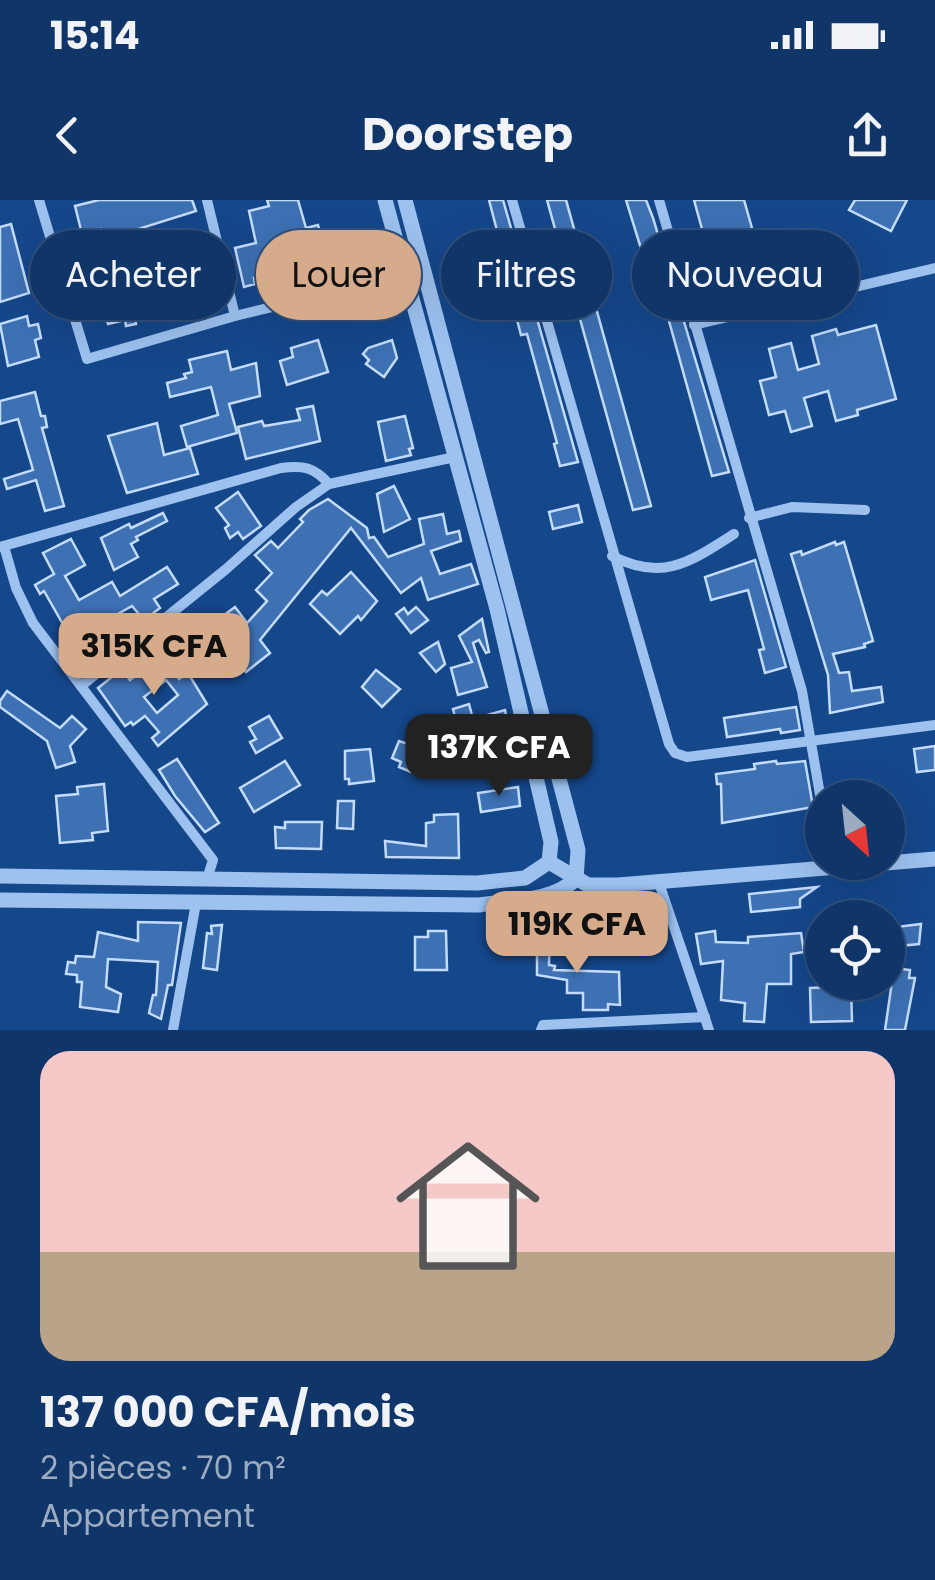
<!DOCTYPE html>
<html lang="fr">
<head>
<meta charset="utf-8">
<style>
	body { margin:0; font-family:Poppins,sans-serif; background:#193d6e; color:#f1f3f6; height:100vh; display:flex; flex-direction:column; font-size:38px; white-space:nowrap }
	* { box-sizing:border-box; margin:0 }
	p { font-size:32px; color:#9cabc0 }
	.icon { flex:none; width:55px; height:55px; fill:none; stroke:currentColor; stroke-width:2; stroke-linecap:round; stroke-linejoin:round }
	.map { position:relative; height:830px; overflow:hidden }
	.side { display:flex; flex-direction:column; background:#103568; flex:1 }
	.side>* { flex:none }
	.hud { position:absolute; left:30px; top:30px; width:875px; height:90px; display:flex; gap:20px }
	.needle { width:65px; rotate:153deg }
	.fabs { position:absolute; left:805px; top:580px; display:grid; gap:20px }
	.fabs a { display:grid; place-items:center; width:100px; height:100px; border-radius:50%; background:#103568; box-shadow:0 10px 40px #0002,0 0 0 2px #30507c; font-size:50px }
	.price { position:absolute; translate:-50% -85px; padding:0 22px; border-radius:20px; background:#d6ab8b; color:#111; font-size:32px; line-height:65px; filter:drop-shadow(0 2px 5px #0008) }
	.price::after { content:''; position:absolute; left:50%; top:60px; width:30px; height:22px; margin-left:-15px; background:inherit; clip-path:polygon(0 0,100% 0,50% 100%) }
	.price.selected { background:#222; color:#fff }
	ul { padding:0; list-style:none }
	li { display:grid; align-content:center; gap:20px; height:530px; padding:0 40px }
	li+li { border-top:2px solid #30507c }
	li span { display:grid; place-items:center; height:310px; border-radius:30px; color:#555 }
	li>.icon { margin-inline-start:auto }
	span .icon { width:180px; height:180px; fill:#fffc; stroke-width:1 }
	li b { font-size:42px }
	.pill { padding:0 35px; border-radius:45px; background:#103568; box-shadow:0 10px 40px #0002,0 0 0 2px #30507c; font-size:35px; line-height:90px }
	.pill.selected { background:#d6ab8b; color:#111 }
	.status { display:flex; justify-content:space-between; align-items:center; height:70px; padding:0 50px; background:#103568; direction:ltr }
	.status svg { height:28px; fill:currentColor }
	header { display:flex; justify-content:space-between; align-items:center; height:130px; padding:0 40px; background:#103568; font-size:45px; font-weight:700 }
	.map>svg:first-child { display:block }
</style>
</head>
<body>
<div class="status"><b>15:14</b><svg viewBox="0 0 49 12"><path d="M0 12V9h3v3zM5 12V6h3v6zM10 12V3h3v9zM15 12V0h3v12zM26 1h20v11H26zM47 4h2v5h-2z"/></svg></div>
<header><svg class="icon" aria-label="back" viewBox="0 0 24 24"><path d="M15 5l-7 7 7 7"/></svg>Doorstep<svg class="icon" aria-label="share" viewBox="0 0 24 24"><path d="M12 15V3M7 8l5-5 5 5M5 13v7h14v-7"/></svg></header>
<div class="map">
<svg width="935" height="830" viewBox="0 0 935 830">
	<rect width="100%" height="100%" fill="#15478b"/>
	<g fill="#3d71b4" stroke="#c4dcfb" stroke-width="2.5" fill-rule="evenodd">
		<polygon points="99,0 192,0 196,11 135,30 149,78 196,69 204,101 135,118 136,124 126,126 125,120 108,124 105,112 87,117 81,86 105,79 97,50 106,48 101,29 82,34 75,6"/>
		<polygon points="267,0 298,0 306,28 318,25 321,36 305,40 316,80 297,83 294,70 282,74 281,71 254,78 255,84 244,87 235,48 256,43 249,11 269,6"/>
		<polygon points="489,0 503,0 578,262 560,266 554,244 557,243 527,134 521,135 515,112 518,111"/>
		<polygon points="547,0 566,0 651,306 633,310"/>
		<polygon points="626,0 646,0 653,18 729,272 712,276 654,67 647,68"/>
		<polygon points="694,0 744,0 771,95 724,109"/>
		<polygon points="855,0 907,0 891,31 849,10"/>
		<polygon points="11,24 29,93 0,102 0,27"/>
		<polygon points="27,116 29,126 38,124 41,138 35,140 39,157 8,166 0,124"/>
		<polygon points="876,125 896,199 857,210 858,215 836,221 828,191 804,198 812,226 791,232 785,211 769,215 760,181 776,177 769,149 791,143 798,170 819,164 812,136 836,129 838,135"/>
		<polygon points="318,140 328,172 287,185 280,161 293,157 291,148"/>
		<polygon points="392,140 397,158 384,177 366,164 369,160 363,154 368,148"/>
		<polygon points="227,151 231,170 256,163 260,196 229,204 237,233 187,247 181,226 218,215 211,187 170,197 167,183 186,178 184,174 192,172 189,160"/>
		<polygon points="35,192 41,216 45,216 47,227 42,228 64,306 45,311 36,280 7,289 4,279 33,270 18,219 0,224 0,201"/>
		<polygon points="313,206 320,241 246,259 238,227 262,221 264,226 300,220 297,209"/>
		<polygon points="405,216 413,248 409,249 411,255 386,261 378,222"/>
		<polygon points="157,223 164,255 190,248 198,274 127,293 108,236"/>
		<polygon points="394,286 410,319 384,332 377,294"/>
		<polygon points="238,292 261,326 243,339 238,332 230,338 225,328 229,325 216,308"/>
		<polygon points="328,299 367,328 369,338 374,337 388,357 424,344 419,319 443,314 447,334 459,331 461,341 431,351 440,374 471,364 478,384 428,400 421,378 401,393 351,328 260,440 270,453 246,472 226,446 199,467 180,442 187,436 201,453 218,439 213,433 231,418 227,413 235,407 247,423 267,401 256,390 272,373 255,355 271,341 278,348 303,322 300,319 309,310"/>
		<polygon points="578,305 582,322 553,329 549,312"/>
		<polygon points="163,313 167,321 136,337 138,340 131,344 138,357 114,370 101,338 129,324 131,328"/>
		<polygon points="71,339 85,365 65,376 79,400 112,382 120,396 167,367 178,384 154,399 160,408 144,420 132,406 102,423 105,427 102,429 112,445 92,458 81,441 71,447 65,437 69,435 44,391 40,394 35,385 54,374 43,353"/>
		<polygon points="835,342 836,345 844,342 873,441 864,444 865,447 833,454 839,473 849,472 852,491 881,487 883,502 830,513 828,475 791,354 801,351 802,355"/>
		<polygon points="755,360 786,467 765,473 759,450 764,449 748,390 711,400 705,377"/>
		<polygon points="351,372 377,401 361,420 358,416 340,434 310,404 322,391 327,395"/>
		<polygon points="416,407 428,420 411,433 396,414 404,408 408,414"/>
		<polygon points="482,419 489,452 486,453 479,440 473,443 487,487 458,495 451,468 472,462 459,436"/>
		<polygon points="438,442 445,464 436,472 420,453"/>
		<path d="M162,456L179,479L188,473L207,504L158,546L152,538L159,532L145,516L133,525L131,522L125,526L98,488L122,469L130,480ZM166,480L178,495L157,513L144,497Z"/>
		<polygon points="376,470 400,489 382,507 362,487"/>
		<polygon points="7,491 60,528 72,516 86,529 70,546 75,562 56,568 47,541 0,507 0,501"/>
		<polygon points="469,504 473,519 505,510 513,554 470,568 464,545 454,547 452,532 459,533 453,509"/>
		<polygon points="796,507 800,530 781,533 780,529 727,537 724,518"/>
		<polygon points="269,516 282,538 256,553 250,542 256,539 249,527"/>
		<polygon points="415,536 429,541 416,574 399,567 401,562 392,558 399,541 411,545"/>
		<polygon points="935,546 935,570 917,572 914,549"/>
		<polygon points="370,549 374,581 349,584 349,579 345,579 345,551"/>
		<polygon points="177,559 219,623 205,632 175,596 159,570"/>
		<polygon points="285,561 300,585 254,612 240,588"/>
		<polygon points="776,561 777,564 805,561 813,607 722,623 721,584 717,584 716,574 755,569 754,564"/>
		<polygon points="104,584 108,631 92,633 93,640 60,643 56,596 78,594 77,587"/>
		<polygon points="518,587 520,606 481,612 478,593"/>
		<polygon points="338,601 354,601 353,629 337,628"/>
		<polygon points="458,614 459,658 386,657 385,641 426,646 426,623 434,622 434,615"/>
		<polygon points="285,622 322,622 321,649 276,648 275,627 285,628"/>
		<polygon points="817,687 800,699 800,707 751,712 749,694"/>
		<polygon points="138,722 181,723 172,785 168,785 161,819 149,813 153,795 156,795 158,762 108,759 106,787 121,794 118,812 80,807 82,782 77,782 77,775 66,774 68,762 75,763 76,756 94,757 98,732 138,741"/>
		<polygon points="921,724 919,744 888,747 888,728"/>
		<polygon points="222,725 217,770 203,768 207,733 212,734 211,726"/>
		<polygon points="527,727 550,728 549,765 555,766 554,770 619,772 620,805 608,804 608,810 583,810 583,793 567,793 567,780 537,775 537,744 526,743"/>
		<polygon points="428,731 446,731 447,770 415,770 415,737 428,737"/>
		<polygon points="715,731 716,742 748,743 748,737 801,733 804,752 791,754 791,784 767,784 764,822 744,821 745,803 721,800 723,761 701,764 696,734"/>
		<polygon points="894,768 910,770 909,778 915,778 905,830 885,830"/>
		<polygon points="851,786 852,821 811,822 810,788"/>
	</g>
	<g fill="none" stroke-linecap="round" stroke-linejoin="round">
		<g stroke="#9dc2f0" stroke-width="10">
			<polyline points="39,0 87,159 235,116 405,75"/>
			<polyline points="207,0 235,116"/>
			<polyline points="512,0 669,544 675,553 687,557 935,525"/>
			<polyline points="659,0 802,491 822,606"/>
			<polyline points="694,125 935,68"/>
			<polyline points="749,318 792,307 865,310"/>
			<polyline points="4,346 16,388 33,423 213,660 207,679"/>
			<path d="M0,347L281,268C303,265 314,267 329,284"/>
			<path d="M612,356C663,382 690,362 734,334"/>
			<polyline points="81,486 225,370 296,307 329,284 455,257"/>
			<polyline points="659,683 709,830"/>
			<polyline points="173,830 196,703"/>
			<polyline points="541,830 543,825 705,817"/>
		</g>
		<g stroke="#9dc2f0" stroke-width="15">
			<polyline points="549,662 588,685 618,685 935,659"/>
			<polyline points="0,676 477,683 525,678 549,662 551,642 497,409 385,0"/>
			<path d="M0,700L479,705C511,700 552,702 576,679L578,650L405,0"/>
		</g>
	</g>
</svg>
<div class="fabs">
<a><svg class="needle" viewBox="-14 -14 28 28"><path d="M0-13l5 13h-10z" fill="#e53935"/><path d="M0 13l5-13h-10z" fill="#9cabc0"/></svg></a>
<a><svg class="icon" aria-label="locate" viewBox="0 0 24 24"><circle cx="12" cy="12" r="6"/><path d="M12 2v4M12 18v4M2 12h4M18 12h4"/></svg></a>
</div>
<b class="price" style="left:154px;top:498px">315K CFA</b>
<b class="price selected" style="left:499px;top:599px">137K CFA</b>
<b class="price" style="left:577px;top:776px">119K CFA</b>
<div class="hud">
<a class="pill">Acheter</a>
<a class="pill selected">Louer</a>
<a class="pill">Filtres</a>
<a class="pill">Nouveau</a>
</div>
</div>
<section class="side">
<ul>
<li><span style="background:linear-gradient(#f6c9c9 65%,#b9a48a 0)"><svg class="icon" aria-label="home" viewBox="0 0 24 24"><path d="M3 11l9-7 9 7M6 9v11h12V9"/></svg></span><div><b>137 000 CFA/mois</b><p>2 pièces · 70 m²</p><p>Appartement</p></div></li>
</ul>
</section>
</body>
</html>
